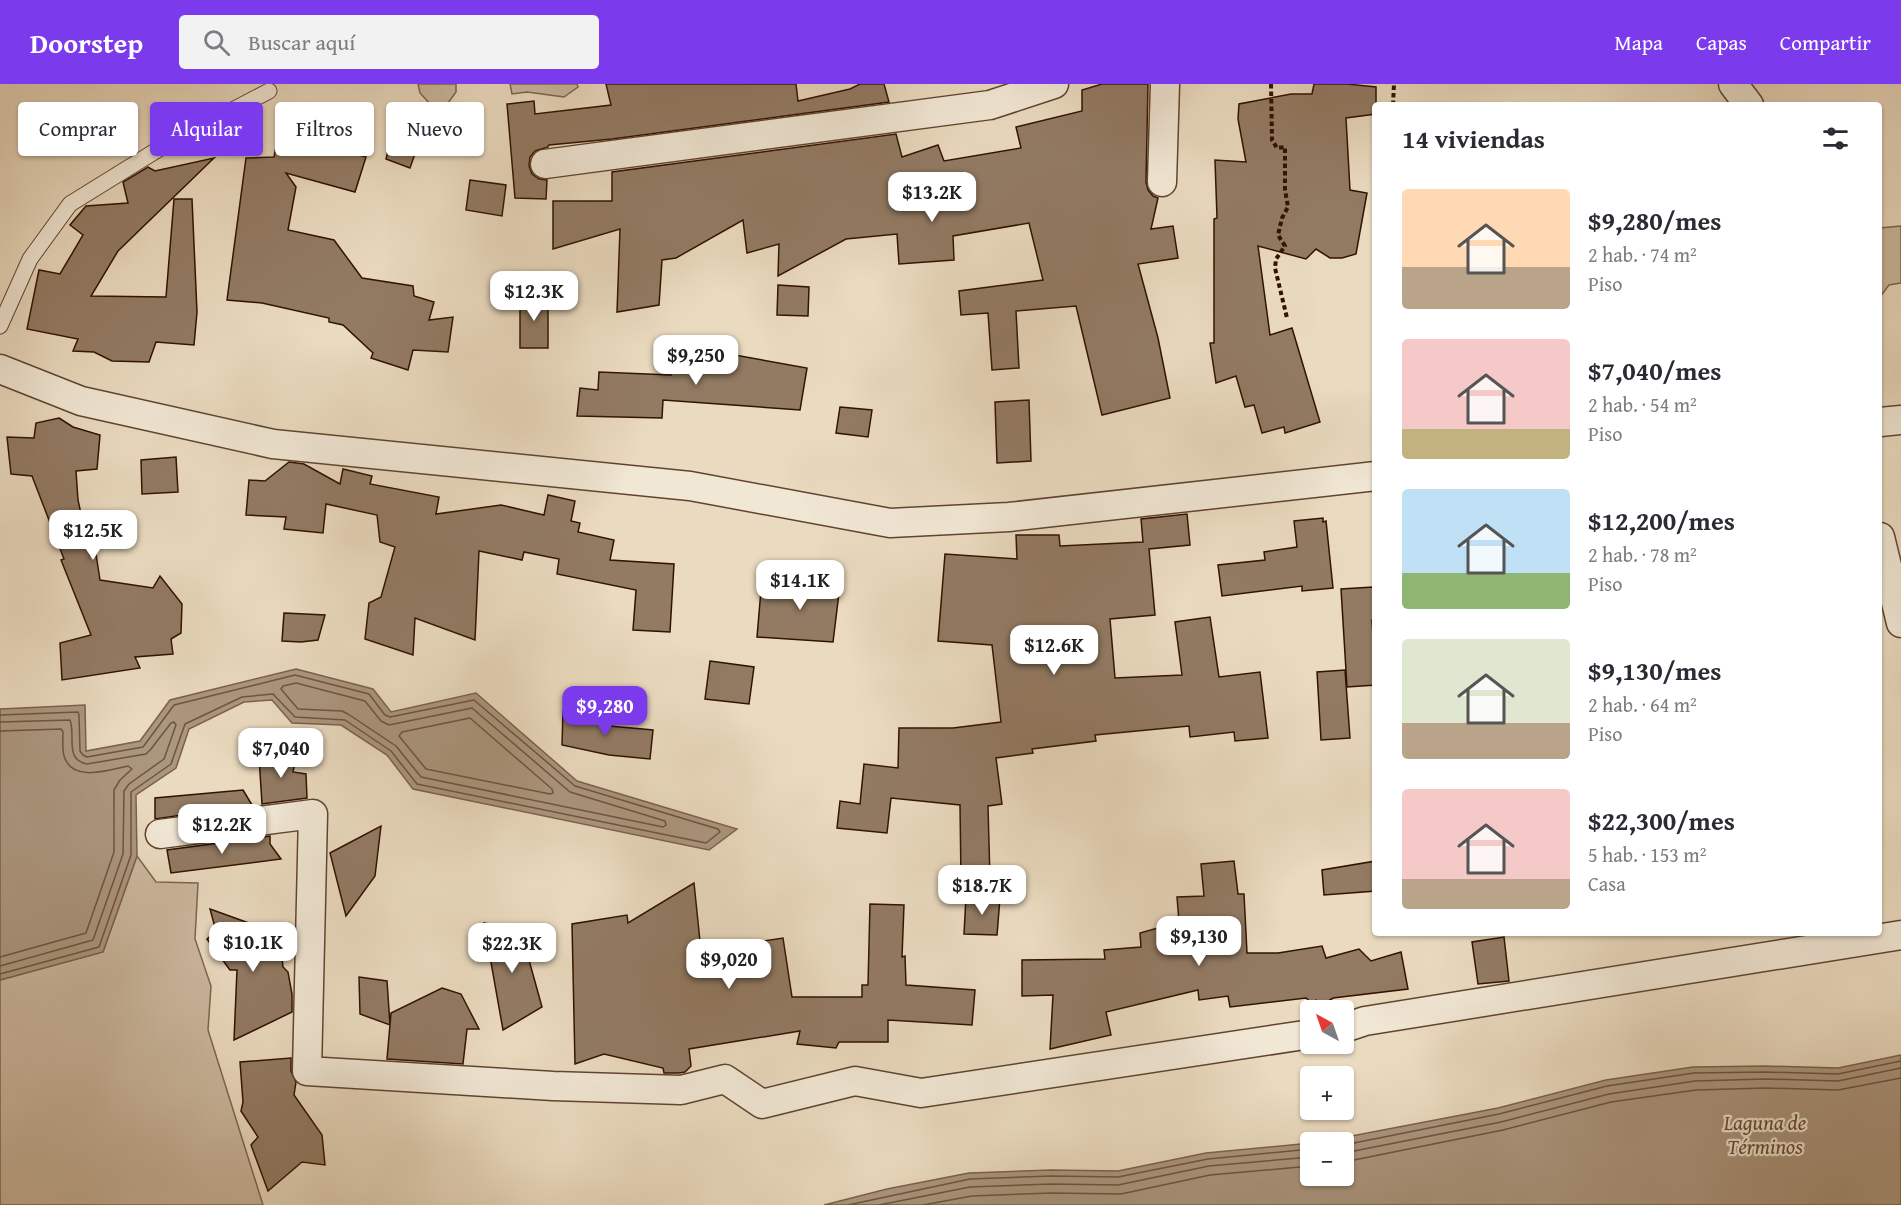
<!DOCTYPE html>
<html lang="es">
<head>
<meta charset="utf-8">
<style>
	body { margin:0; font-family:"Gentium Book Plus",serif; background:#f2f2f3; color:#2b2b33; height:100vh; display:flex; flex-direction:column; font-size:22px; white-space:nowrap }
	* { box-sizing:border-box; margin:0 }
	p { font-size:20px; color:#7c7c81 }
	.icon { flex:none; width:33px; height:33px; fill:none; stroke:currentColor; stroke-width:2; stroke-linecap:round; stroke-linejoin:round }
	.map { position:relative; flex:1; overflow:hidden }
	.details { position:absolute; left:1372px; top:18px; width:510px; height:834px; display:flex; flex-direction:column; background:#fff; border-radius:6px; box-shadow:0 2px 4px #0004 }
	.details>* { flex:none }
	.top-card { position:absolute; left:18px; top:18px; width:570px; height:54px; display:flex; gap:12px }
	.needle { width:39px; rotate:320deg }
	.fabs { position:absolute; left:1300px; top:916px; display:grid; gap:12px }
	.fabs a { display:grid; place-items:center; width:54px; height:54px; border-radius:6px; background:#fff; box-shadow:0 2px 4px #0004; font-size:30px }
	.price { position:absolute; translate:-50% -51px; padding:0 14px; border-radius:12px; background:#fff; color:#222; font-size:20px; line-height:39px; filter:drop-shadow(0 2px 3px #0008) }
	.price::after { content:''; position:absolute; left:50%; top:36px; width:18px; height:14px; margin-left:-9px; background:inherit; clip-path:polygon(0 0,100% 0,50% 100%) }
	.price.active { background:#7c3aed; color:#fff }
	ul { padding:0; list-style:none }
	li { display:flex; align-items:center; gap:18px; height:150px; padding:0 30px }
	li span { display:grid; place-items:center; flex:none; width:168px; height:120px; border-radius:6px; color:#555 }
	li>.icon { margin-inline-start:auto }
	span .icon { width:72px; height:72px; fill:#fffc; stroke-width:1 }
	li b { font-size:26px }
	h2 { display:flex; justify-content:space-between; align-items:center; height:72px; padding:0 30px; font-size:26px }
	.pill { padding:0 21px; border-radius:6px; background:#fff; box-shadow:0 2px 4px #0004; font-size:21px; line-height:54px }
	.pill.active { background:#7c3aed; color:#fff }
	header { display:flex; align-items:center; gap:36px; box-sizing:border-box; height:84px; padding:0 30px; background:#7c3aed; color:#fff }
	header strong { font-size:28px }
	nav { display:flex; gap:33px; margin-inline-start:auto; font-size:21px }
	.search { width:420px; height:54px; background:#f2f2f3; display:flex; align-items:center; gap:15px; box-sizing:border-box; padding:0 21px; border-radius:6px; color:#7c7c81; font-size:22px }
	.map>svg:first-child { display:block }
</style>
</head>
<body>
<header>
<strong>Doorstep</strong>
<div class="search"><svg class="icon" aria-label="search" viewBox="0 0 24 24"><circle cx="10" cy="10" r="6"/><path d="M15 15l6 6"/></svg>Buscar aquí</div>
<nav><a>Mapa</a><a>Capas</a><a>Compartir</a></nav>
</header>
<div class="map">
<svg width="1901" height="1121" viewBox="0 0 1901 1121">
	<rect width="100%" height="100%" fill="#eadabf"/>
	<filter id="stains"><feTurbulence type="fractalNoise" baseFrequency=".00333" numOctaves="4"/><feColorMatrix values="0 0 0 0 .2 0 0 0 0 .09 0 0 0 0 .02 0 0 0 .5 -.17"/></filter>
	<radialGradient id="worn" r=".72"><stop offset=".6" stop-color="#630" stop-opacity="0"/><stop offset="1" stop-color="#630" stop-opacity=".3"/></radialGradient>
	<g fill="#cbb89f" stroke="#7e6550" stroke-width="1.5">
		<polygon points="418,0 456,0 456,8 448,19 431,21 420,9"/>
		<polygon points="510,0 577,0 578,3 564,13 527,8 512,10"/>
		<polygon points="1901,142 1901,199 1889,201 1880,213 1880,144"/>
		<polygon points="137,772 156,798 198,799 195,855 211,902 208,946 263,1121 0,1121 0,896 103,868"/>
	</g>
	<g fill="#ab967e" stroke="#7b614c" stroke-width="1.5">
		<polygon points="296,585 373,605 391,628 476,609 577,697 737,745 709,766 413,705 387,671 341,641 292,639 272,616 244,618 189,645 176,684 136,711 137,772 103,868 0,896 0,625 85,621 86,667 140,657 170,616"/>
		<polygon points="1901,971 1901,1121 824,1121 887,1105 969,1089 1051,1086 1118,1087 1206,1069 1311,1059 1311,1092 1344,1092 1344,1059 1315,1059 1498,1024 1606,996 1693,983 1765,982 1838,984"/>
	</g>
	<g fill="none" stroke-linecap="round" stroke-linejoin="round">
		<g stroke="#6e543f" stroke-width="1.5">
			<polygon points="296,599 365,617 381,637 389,641 472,624 570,708 665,737 666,741 663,743 421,693 396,662 348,630 342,627 298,625 281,605 283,602"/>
			<polyline points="0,631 78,628 79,631 80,667 83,671 87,673 143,663 174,621 295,591 369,610 385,631 390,633 474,616 575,702 718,745 720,748 706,759 417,700 391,667 345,636 295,633 273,610 242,613 185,640 171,680 131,708 131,771 99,863 0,890"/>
			<polygon points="470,634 552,705 553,709 550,710 426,685 399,652 402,648"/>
			<path d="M0,638L70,636C76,651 64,676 87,680L146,670L151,665L171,639L174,638L176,641L164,675L129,700L124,707L123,770L93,856L0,882"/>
			<path d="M0,647L61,645L63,648C63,655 62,664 64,672C72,699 109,686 128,682L132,685L120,696L114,706V768L86,849L0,873"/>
			<polyline points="1344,1061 1499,1030 1607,1002 1694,989 1765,988 1838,990 1901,977"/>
			<polyline points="1344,1069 1501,1038 1609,1010 1695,997 1765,995 1838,997 1901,984"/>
			<polyline points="1344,1078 1503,1046 1611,1018 1696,1006 1765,1004 1838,1006 1901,994"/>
			<polyline points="848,1121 970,1095 1051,1092 1118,1093 1208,1075 1311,1065"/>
			<polyline points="879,1121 970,1103 1051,1100 1118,1101 1209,1082 1311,1073"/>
			<polyline points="923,1121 972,1112 1051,1109 1121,1110 1210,1091 1311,1082"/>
		</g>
	</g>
	<g fill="#927a63" stroke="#321200" stroke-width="1.5">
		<polygon points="606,0 796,0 798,17 850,5 860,0 884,0 889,18 612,55 549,61 548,63 535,67 530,73 529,82 532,90 539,95 547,96 546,115 515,114 507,20 534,17 535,30 611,21"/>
		<polygon points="1102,0 1148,0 1146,98 1148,106 1153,112 1158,114 1151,145 1173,142 1178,174 1138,180 1158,254 1170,314 1102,331 1076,222 1016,227 1019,284 992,286 988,229 961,231 959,207 1043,196 1029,139 953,152 954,176 899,180 897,150 846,155 778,192 779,160 747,169 743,136 676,174 662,176 659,221 617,228 620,145 553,165 553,117 612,117 612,88 896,50 902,73 938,61 944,77 1021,64 1016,43 1082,27 1082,6"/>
		<polygon points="1314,0 1347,0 1376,3 1376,30 1346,34 1350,106 1367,109 1356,170 1342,174 1330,174 1316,165 1306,175 1258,162 1270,251 1292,244 1320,338 1285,349 1284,343 1262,349 1254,321 1245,323 1236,292 1216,299 1210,259 1214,259 1214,135 1217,134 1215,76 1246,78 1238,35 1239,20 1291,10 1312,10"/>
		<polygon points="282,32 333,41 333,64 366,73 355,108 286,89 296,103 288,146 334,156 362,194 413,202 414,212 434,218 429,236 453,233 448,268 413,266 408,286 371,274 373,269 343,241 329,238 329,234 262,219 227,216 246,74 274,73"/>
		<polygon points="426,38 410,84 386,75 395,39"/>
		<polygon points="214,74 118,167 91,212 166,213 174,115 192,115 197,228 194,261 156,258 149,278 112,277 94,268 73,267 78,255 27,245 39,186 60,190 83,151 70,141 86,122 128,119 123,98 148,83 155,87"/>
		<polygon points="470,96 506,101 502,132 466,126"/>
		<polygon points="778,201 809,203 808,232 777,231"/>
		<rect x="520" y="213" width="28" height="51"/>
		<polygon points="673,260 807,284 800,326 663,316 662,334 577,332 580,304 598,306 599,288 671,291"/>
		<polygon points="1029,316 1031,377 997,379 995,318"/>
		<polygon points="840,323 872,326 868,353 836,349"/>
		<polygon points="59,334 73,343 100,351 97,385 76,387 78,416 90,471 96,470 100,496 153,504 160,492 182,520 181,549 171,555 173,570 135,573 140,584 62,596 60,559 91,551 61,476 64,475 32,392 11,390 7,353 34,354 36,339"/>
		<polygon points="176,373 178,408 142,410 141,376"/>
		<polygon points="289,378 304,380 340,400 343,385 372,392 370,400 439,413 436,430 501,421 544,431 548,411 575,417 571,437 580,439 578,448 614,456 610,476 674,480 670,548 633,546 636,506 557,490 559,475 524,468 522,476 479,467 475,556 415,534 413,571 365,555 369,519 381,513 395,463 380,458 377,431 326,420 323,449 284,445 286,433 246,431 249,396 265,397"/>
		<polygon points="1187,430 1190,461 1149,465 1155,531 1110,535 1115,594 1182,591 1175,538 1210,533 1219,593 1260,588 1268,654 1235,657 1234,648 1190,653 1189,642 1095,651 1096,657 1032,665 1033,669 996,674 1002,720 988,722 990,796 961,796 960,721 891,714 887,749 837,744 840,717 860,720 864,680 898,684 899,644 953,644 1001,638 992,561 938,557 945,470 1017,475 1016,451 1059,451 1060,462 1143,458 1141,435"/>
		<polygon points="1323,434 1323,438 1326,437 1333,504 1302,507 1302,502 1222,512 1218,481 1265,476 1264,468 1297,463 1294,437"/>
		<polygon points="786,490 813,492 813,498 840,501 833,558 757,553 761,506 785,508"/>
		<polygon points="1373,503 1375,536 1372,536 1376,601 1347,603 1341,505"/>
		<polygon points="284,529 325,531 318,556 301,558 282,557"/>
		<polygon points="710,577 754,583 749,620 705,615"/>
		<polygon points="1345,586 1350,654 1321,656 1317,588"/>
		<polygon points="563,627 601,632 599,641 653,646 650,675 609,671 562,661"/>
		<polygon points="297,668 293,688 306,690 307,714 262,720 259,673"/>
		<polygon points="243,706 252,721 155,735 155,714"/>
		<polygon points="381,742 375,792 346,832 330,769"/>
		<polygon points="270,752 270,760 281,775 171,789 167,766"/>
		<polygon points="1234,777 1238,810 1244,810 1247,869 1278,869 1322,862 1326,874 1359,865 1371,877 1401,868 1408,905 1333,914 1322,921 1316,916 1313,920 1306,914 1230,923 1228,912 1199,916 1198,906 1106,928 1111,951 1050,965 1053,911 1022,912 1022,876 1105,875 1104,866 1141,863 1140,849 1179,838 1177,813 1204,812 1201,780"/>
		<polygon points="1376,777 1376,807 1324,811 1322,786"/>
		<polygon points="694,799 701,867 783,854 792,913 862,913 862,901 868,901 870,820 904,821 902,873 905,872 906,901 975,906 972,941 888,936 888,958 839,958 836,964 797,960 800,947 689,965 691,982 685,988 679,989 664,989 663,984 604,970 575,980 572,840 627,831 628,839"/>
		<polygon points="966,813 1000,814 997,851 964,850"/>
		<polygon points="210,825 271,847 269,855 281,865 283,883 288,888 292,910 292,928 234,956 237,886 230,886 207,855 216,847"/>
		<polygon points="484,839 509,844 519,840 542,923 503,946"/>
		<polygon points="1504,853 1509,897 1478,900 1472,858"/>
		<polygon points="359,893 387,897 390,941 360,930"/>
		<polygon points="442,904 461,910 479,945 467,945 463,980 387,975 391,929"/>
		<polygon points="291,974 291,987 296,998 294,1011 322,1051 325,1081 302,1078 268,1107 251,1061 258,1053 241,1027 243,1018 240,978"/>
	</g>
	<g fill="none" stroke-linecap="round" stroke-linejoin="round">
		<g stroke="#604430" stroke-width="17">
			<polyline id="lane" points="0,242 30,175 70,120 162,63 269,7"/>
		</g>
		<g stroke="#604430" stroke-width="31">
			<g id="street">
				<polyline points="1733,0 1749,21"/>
				<polyline points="545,80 990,21 1054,0"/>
				<polyline points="1162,98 1165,0"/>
				<polyline points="0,285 81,317 273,360 690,402 890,439 1009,433 1376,392"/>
				<polyline points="1880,338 1901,336"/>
				<polyline points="1880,453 1901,539"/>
				<polyline points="160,750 313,730 307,987 553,1002 681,1006 725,995 762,1020 855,997 921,1009 1311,950"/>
				<polyline points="1344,944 1365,937 1901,851"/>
			</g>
		</g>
		<g stroke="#321200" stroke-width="4" stroke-dasharray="4.5 3" stroke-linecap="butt">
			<polyline points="1271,0 1272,56 1277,64 1285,63 1285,106 1288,123 1282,134 1278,151 1285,162 1276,175 1275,184 1287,234"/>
			<polyline points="1393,21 1394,0"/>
		</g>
		<use href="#lane" stroke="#f1e7d5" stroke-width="15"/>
		<use href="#street" stroke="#f1e7d5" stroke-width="28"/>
	</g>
	<g text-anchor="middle" stroke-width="4.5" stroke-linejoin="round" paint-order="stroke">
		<g font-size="21" font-style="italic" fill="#624732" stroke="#f1e7d5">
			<text x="1765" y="1046">Laguna de<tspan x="1765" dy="24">Términos</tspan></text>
		</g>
	</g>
	<rect width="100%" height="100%" filter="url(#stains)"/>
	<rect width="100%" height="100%" fill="url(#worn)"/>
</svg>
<div class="fabs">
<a><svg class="needle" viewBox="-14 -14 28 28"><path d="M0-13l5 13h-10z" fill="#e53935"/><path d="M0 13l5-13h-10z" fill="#7c7c81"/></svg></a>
<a>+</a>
<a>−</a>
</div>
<b class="price" style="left:932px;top:139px">$13.2K</b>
<b class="price" style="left:534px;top:238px">$12.3K</b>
<b class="price" style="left:696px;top:302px">$9,250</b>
<b class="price" style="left:93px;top:477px">$12.5K</b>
<b class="price" style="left:800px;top:527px">$14.1K</b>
<b class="price" style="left:1054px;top:592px">$12.6K</b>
<b class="price active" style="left:605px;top:653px">$9,280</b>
<b class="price" style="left:281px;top:695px">$7,040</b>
<b class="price" style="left:222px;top:771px">$12.2K</b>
<b class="price" style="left:982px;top:832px">$18.7K</b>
<b class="price" style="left:1199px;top:883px">$9,130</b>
<b class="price" style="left:253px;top:889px">$10.1K</b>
<b class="price" style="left:512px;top:890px">$22.3K</b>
<b class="price" style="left:729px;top:906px">$9,020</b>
<div class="top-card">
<a class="pill">Comprar</a>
<a class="pill active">Alquilar</a>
<a class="pill">Filtros</a>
<a class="pill">Nuevo</a>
</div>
<section class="details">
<h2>14 viviendas<svg class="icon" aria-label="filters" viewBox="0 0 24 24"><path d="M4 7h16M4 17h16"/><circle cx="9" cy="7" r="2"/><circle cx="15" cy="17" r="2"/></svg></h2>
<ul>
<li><span style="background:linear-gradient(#ffd9b3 65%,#b9a48a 0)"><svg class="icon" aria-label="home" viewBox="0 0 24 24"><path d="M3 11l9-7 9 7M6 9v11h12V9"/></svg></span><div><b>$9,280/mes</b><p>2 hab. · 74 m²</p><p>Piso</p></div></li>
<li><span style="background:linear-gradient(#f6c9c9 75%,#c2b280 0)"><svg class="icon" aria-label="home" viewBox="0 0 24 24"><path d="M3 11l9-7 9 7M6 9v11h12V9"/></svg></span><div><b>$7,040/mes</b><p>2 hab. · 54 m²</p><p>Piso</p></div></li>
<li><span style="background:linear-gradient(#bfe0f5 70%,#8fb573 0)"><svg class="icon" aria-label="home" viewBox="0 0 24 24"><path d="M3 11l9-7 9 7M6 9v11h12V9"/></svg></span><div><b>$12,200/mes</b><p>2 hab. · 78 m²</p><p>Piso</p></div></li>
<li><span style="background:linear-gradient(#dfe7d0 70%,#b9a48a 0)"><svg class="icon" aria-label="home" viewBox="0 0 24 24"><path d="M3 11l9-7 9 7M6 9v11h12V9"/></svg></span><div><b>$9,130/mes</b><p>2 hab. · 64 m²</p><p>Piso</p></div></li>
<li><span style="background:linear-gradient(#f6c9c9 75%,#b9a48a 0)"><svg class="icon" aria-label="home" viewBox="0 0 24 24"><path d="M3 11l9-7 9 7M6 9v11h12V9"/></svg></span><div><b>$22,300/mes</b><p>5 hab. · 153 m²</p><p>Casa</p></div></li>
</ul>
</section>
</div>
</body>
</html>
